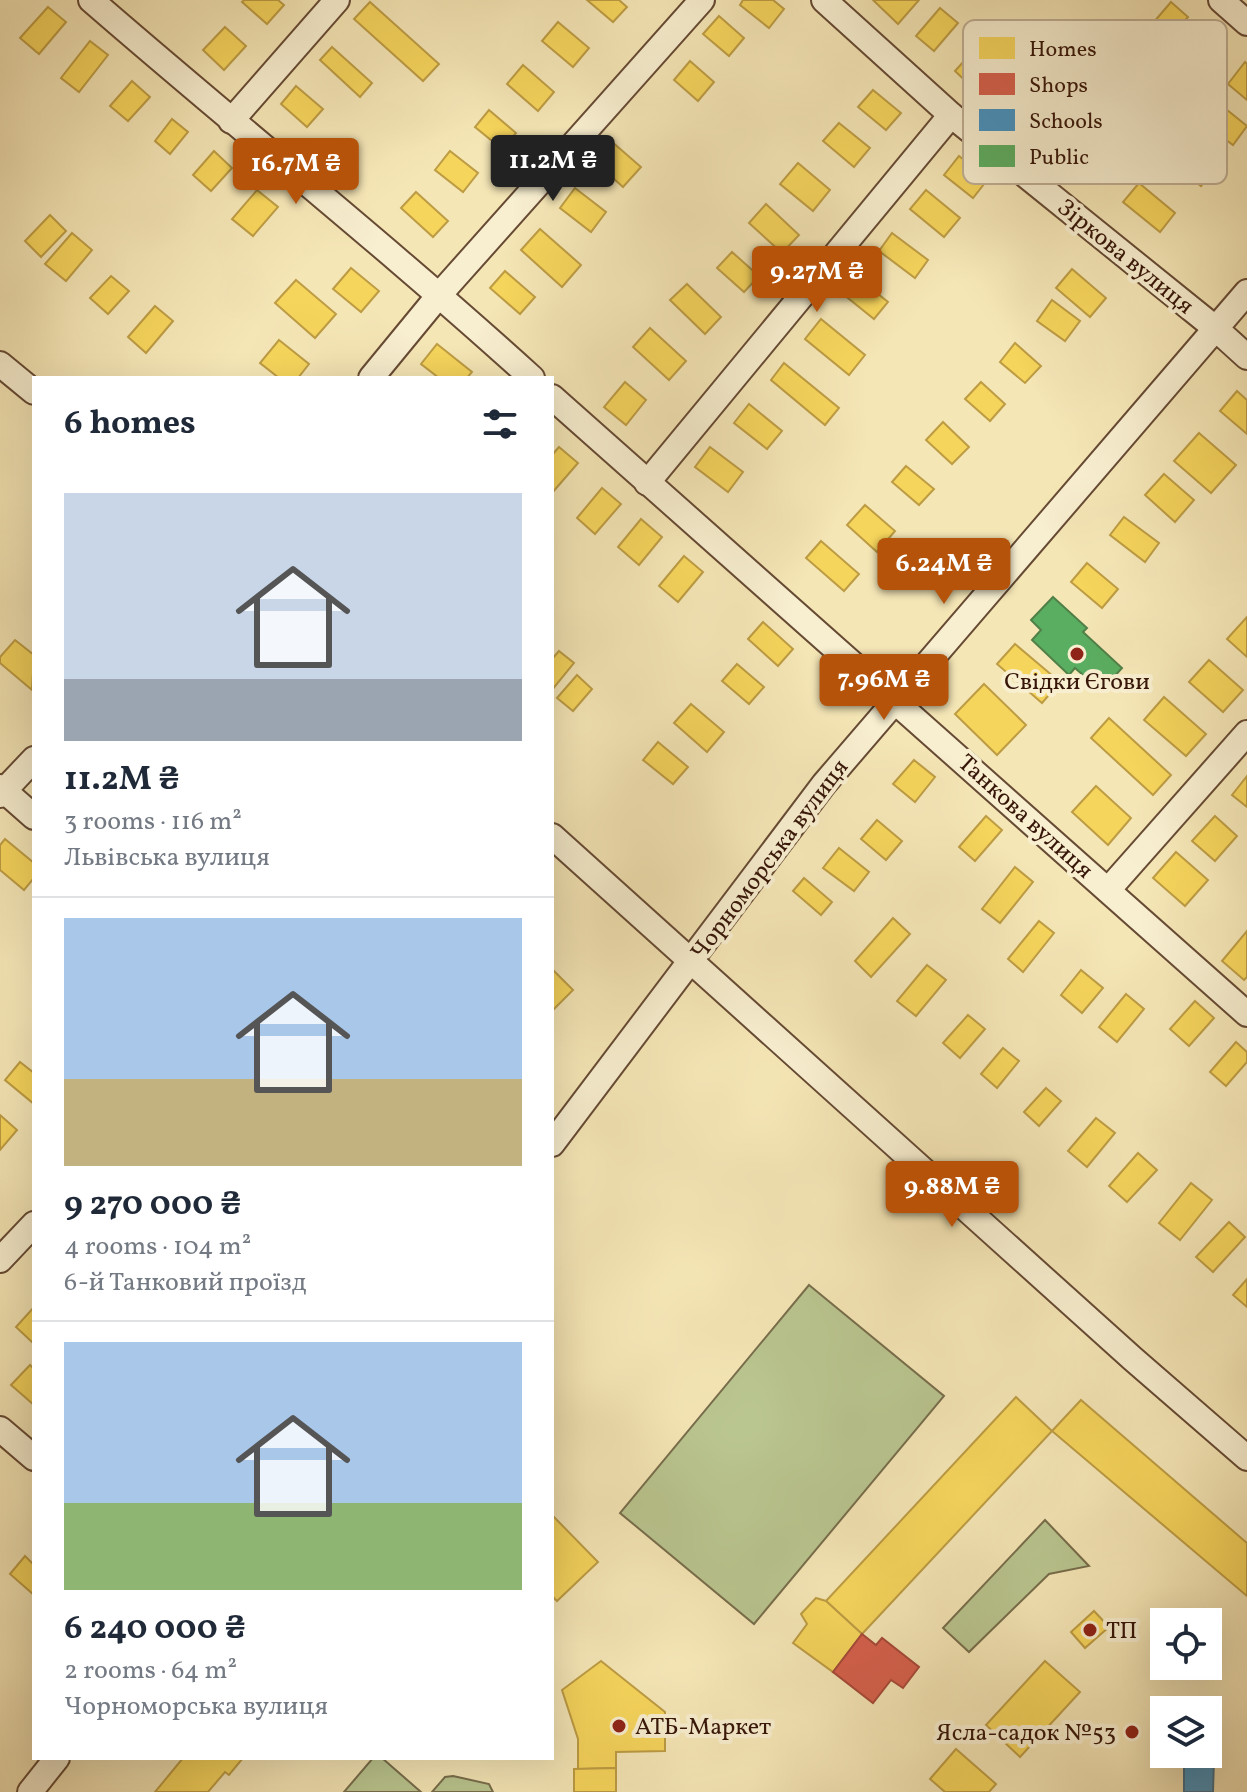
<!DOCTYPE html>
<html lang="en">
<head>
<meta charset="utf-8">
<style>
	body { margin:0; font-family:Vollkorn,serif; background:#f2f2f3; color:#1f2937; height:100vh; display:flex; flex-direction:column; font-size:30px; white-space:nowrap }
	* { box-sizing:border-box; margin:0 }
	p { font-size:26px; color:#747a83 }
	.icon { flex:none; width:44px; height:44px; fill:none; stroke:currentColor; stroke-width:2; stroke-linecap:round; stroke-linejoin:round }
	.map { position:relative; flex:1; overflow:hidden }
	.drawer { position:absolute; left:32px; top:376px; width:522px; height:1384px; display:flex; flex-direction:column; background:#fff; border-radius:0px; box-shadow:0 8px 32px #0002 }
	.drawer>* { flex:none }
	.controls { position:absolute; left:1150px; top:1608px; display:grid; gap:16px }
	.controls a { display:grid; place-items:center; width:72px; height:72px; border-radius:0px; background:#fff; box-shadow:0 8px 32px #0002; font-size:40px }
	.price { position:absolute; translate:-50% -68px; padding:0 18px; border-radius:8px; background:#b45309; color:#fff; font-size:26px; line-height:52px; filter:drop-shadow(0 2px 4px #0008) }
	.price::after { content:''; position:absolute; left:50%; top:48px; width:24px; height:18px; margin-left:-12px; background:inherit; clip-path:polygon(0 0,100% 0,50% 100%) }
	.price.selected { background:#222; color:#fff }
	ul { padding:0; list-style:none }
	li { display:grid; align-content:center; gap:16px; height:424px; padding:0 32px }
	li+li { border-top:2px solid #e0e1e3 }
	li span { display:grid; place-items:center; height:248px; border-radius:0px; color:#555 }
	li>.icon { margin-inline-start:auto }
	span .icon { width:144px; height:144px; fill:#fffc; stroke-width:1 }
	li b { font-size:34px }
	h2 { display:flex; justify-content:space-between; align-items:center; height:96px; padding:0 32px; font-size:34px }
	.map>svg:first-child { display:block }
</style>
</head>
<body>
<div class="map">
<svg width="1247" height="1792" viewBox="0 0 1247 1792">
	<rect width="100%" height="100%" fill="#f5e6b6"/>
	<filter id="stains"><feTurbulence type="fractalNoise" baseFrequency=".0025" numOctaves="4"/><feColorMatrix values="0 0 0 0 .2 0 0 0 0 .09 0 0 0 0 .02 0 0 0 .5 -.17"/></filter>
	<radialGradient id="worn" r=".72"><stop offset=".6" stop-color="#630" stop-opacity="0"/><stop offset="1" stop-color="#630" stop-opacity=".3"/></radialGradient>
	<g fill="#bac690" stroke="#786e4c" stroke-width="2">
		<polygon points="809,1285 944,1396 754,1624 620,1513"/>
		<polygon points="1045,1520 1089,1566 1049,1574 969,1652 943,1628"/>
		<polygon points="373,1758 382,1758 421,1792 344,1792"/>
		<polygon points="453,1776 489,1784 493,1792 432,1792 445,1777"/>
	</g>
	<g fill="#f6d55c" stroke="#bd9c43" stroke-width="2">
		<polygon points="244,0 278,0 284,5 267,24 242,2"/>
		<polygon points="587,0 619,0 627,7 613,22"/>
		<polygon points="743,0 773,0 784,9 769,28 740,5"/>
		<polygon points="873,0 919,0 898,24"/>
		<polygon points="370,2 439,64 423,81 354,19"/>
		<polygon points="1171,2 1188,17 1164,45 1147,30"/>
		<polygon points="48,7 66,22 39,54 20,38"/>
		<polygon points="940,8 958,23 934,51 916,36"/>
		<polygon points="719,16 744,38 729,56 703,34"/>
		<polygon points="558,22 589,48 573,67 542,41"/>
		<polygon points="225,27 246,46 224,70 203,50"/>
		<polygon points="986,37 1008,58 977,92 955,71"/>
		<polygon points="90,41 108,55 79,92 61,78"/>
		<polygon points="332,47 372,83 360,97 320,60"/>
		<polygon points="690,61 714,82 698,101 674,80"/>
		<polygon points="1245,62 1247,64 1247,100 1228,84"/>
		<polygon points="523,65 554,92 538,111 507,84"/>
		<polygon points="132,81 150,97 128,121 110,106"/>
		<polygon points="296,86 323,109 307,127 281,104"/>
		<polygon points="873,90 901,113 886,130 858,107"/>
		<polygon points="1216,101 1247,126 1233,145 1200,120"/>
		<polygon points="489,110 516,133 502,149 475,127"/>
		<polygon points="172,119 188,132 170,154 155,141"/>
		<polygon points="839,123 870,148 854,167 823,141"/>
		<polygon points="611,141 641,167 623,187 594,161"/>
		<polygon points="1185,143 1216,168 1201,186 1170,161"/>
		<polygon points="214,151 232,168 211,191 193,175"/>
		<polygon points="450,151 478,173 463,192 435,170"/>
		<polygon points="959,156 988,179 973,198 944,175"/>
		<polygon points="798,163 830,190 813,211 780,184"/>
		<polygon points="1139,183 1175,213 1160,232 1123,202"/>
		<polygon points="575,188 606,212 591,232 560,208"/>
		<polygon points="257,190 278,207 253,236 232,219"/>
		<polygon points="926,190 960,218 944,237 910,209"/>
		<polygon points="416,192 448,221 433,237 401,208"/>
		<polygon points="766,204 799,235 782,253 749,223"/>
		<polygon points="50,215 66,231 41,257 25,241"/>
		<polygon points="540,229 581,265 562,287 521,250"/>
		<polygon points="72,233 92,250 66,281 45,264"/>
		<polygon points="892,233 928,260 915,278 879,251"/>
		<polygon points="732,252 759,276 744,292 717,268"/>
		<polygon points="351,268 379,291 361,312 333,289"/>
		<polygon points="1072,269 1106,298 1090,317 1056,288"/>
		<polygon points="505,271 535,297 520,314 490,288"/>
		<polygon points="111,276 129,291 108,314 90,298"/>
		<polygon points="857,277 888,302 874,319 843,294"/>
		<polygon points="296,280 336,314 315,338 275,303"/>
		<polygon points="687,284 721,317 705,334 670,300"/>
		<polygon points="1052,300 1080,321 1065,341 1037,321"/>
		<polygon points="155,306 173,321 146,353 128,337"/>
		<polygon points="821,319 865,355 849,375 805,339"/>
		<polygon points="650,328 686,361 669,380 633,347"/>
		<polygon points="279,340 309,364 298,378 279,378 260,363"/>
		<polygon points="1015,343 1041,366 1025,383 1000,362"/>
		<polygon points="437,344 472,372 467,378 439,378 421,364"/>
		<polygon points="784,363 839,408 825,425 771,380"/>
		<polygon points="625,382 646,400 626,425 604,407"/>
		<polygon points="981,382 1005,404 990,421 965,399"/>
		<polygon points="1237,391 1247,400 1247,434 1220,411"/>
		<polygon points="749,404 782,431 767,449 734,423"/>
		<polygon points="943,422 969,447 952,464 926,440"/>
		<polygon points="1199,433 1236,465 1211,493 1174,461"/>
		<polygon points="559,447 578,463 552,493 552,455"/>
		<polygon points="710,447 743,472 728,492 695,467"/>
		<polygon points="906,466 934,489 919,505 892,482"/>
		<polygon points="1164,474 1194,500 1175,522 1145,495"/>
		<polygon points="602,488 621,504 595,534 577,518"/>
		<polygon points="865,505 895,531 877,552 847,525"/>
		<polygon points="1124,517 1159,543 1145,562 1110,535"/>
		<polygon points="641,519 662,537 639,565 618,547"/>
		<polygon points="821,541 859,574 844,591 806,558"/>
		<polygon points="684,556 703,572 678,602 659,586"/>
		<polygon points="1087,563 1118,589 1102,608 1071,582"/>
		<polygon points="1247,617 1247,657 1227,639"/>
		<polygon points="763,622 793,649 778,666 748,639"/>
		<polygon points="15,640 34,655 32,690 0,663 0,657"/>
		<polygon points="1015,644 1060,682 1042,703 997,664"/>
		<polygon points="559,651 574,663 552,690 552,659"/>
		<polygon points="1209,660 1243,690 1223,712 1189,682"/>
		<polygon points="737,664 764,687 749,704 722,681"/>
		<polygon points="577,675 592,689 573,711 557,698"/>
		<polygon points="984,684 1026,725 997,755 955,714"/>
		<polygon points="1164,697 1206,734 1186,756 1144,720"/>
		<polygon points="691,704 724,732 707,752 674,723"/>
		<polygon points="1109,718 1171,775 1153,795 1091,738"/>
		<polygon points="658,742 688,767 673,784 643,760"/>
		<polygon points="914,760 935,777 915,802 893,784"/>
		<polygon points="1247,776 1247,807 1232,795"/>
		<polygon points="1096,786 1131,818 1108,845 1072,812"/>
		<polygon points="986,816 1002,830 975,861 959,847"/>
		<polygon points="1215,816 1237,836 1215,861 1192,841"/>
		<polygon points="877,820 902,841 886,860 861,839"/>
		<polygon points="5,839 34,863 34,878 24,890 0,870 0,845"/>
		<polygon points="839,848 869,872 854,891 823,868"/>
		<polygon points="1176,852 1208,880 1185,906 1153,878"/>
		<polygon points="1015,867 1033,882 1000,923 982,909"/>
		<polygon points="804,878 832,902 821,915 793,891"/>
		<polygon points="893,918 910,934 871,977 855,961"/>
		<polygon points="1039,921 1054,933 1023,972 1008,959"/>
		<polygon points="1247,931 1247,977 1244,980 1222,961"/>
		<polygon points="927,965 946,980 916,1016 897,1001"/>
		<polygon points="553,970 573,990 552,1011 552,970"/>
		<polygon points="1081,970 1103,988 1082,1013 1061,995"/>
		<polygon points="1126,994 1144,1009 1117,1042 1099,1027"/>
		<polygon points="1195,1001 1214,1018 1189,1046 1170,1029"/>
		<polygon points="968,1015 985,1029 960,1058 943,1043"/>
		<polygon points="1236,1042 1247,1052 1247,1062 1226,1086 1210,1072"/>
		<polygon points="1003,1048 1019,1061 997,1088 981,1074"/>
		<polygon points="20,1062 34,1073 34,1104 5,1080"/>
		<polygon points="1046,1088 1061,1101 1039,1126 1024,1112"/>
		<polygon points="0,1115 17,1130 0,1150"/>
		<polygon points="1096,1118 1115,1133 1087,1167 1068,1151"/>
		<polygon points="1138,1153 1157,1170 1127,1202 1109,1186"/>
		<polygon points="1191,1183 1212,1200 1180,1240 1159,1223"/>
		<polygon points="1229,1222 1245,1237 1213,1272 1196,1257"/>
		<polygon points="1247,1279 1247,1307 1233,1295"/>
		<polygon points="34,1307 34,1344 16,1327"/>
		<polygon points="30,1365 34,1369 34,1405 11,1385"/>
		<polygon points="1016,1397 1052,1431 862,1634 826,1601"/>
		<polygon points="1081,1400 1247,1543 1247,1596 1052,1431"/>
		<polygon points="552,1515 598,1562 557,1601 552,1596"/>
		<polygon points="25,1556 34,1565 34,1595 10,1574"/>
		<polygon points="816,1598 826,1601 862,1634 833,1672 793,1643 807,1624 801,1614"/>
		<polygon points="1094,1611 1109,1627 1085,1648 1071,1632"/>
		<polygon points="601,1661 665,1712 665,1751 616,1752 616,1768 578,1769 578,1739 562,1690"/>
		<polygon points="1045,1661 1080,1692 1020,1757 986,1725"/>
		<polygon points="956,1749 996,1784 989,1792 945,1792 930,1779"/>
		<polygon points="183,1758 243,1758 229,1775 225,1772 208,1792 155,1792"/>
		<polygon points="616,1768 616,1792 574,1792 574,1769"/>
	</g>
	<polygon fill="#d6604d" stroke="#a64a39" stroke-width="2" points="862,1634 876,1645 882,1638 919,1667 903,1688 891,1680 873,1703 833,1672"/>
	<polygon fill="#4393c3" stroke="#3f6e8b" stroke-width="2" points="1184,1758 1214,1758 1213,1792 1184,1792"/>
	<polygon fill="#5aae61" stroke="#508047" stroke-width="2" points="1053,597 1087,628 1083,632 1122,668 1101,691 1075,668 1069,675 1032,640 1041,630 1031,620"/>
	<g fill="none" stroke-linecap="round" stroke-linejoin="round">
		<g stroke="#664a34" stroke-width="28">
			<g id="minor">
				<path d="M91,0C237,127 389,248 532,378"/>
				<polyline points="824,0 951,115 1215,328 1247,357"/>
				<polyline points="1221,0 1247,23"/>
				<polyline points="231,121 337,0"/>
				<polyline points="0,364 34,392"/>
				<polyline points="371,378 440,294 702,0"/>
				<polyline points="552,397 1247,1014"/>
				<polyline points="647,483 951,115"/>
				<polyline points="0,787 34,817"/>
				<polyline points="0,795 34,759"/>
				<polyline points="552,836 1133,1359 1247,1458"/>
				<polyline points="1108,890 1247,733"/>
				<polyline points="552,1144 824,784 1247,292"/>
				<polyline points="0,1260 34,1224"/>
				<polyline points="0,1429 34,1458"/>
				<polyline points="30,1792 57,1758"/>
			</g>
		</g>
		<use href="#minor" stroke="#f8efd0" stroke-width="24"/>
	</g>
	<g fill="#8f2418" stroke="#f8efd0" stroke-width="3">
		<circle cx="1077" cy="654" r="8"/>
		<circle cx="1090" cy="1630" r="8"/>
		<circle cx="619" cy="1726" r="8"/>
		<circle cx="1132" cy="1732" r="8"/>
	</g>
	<g text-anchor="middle" stroke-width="8" stroke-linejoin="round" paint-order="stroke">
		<g font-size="24" fill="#371609" stroke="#f8efd0">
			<text transform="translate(1126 256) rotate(39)" y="8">Зіркова вулиця</text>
			<text transform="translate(1026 816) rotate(42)" y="8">Танкова вулиця</text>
			<text transform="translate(769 859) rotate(-53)" y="8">Чорноморська вулиця</text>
		</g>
		<g font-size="24" fill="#371609" stroke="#f8efd0" text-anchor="start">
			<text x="1077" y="689" text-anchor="middle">Свідки Єгови</text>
			<text x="1106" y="1638">ТП</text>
			<text x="635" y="1734">АТБ-Маркет</text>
			<text x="1116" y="1740" text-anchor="end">Ясла-садок №53</text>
		</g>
	</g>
	<rect x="963" y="20" width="264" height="164" rx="12" fill="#f8efd0" stroke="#beae94" stroke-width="2"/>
	<rect x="979" y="37" width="36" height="22" fill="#f6d55c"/>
	<rect x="979" y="73" width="36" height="22" fill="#d6604d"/>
	<rect x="979" y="109" width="36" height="22" fill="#4393c3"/>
	<rect x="979" y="145" width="36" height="22" fill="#5aae61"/>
	<g font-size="22" fill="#371609">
		<text x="1029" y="56">Homes</text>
		<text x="1029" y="92">Shops</text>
		<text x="1029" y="128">Schools</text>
		<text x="1029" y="164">Public</text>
	</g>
	<rect width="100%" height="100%" filter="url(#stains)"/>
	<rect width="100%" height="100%" fill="url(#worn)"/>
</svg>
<div class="controls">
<a><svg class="icon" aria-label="locate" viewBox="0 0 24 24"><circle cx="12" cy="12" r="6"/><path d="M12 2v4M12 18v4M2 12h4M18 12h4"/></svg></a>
<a><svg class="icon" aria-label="layers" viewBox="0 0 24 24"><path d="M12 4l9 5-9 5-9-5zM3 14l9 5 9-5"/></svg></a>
</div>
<b class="price selected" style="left:553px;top:203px">11.2M ₴</b>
<b class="price" style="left:296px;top:206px">16.7M ₴</b>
<b class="price" style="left:817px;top:314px">9.27M ₴</b>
<b class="price" style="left:944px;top:606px">6.24M ₴</b>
<b class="price" style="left:884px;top:722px">7.96M ₴</b>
<b class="price" style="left:952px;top:1229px">9.88M ₴</b>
<section class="drawer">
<h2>6 homes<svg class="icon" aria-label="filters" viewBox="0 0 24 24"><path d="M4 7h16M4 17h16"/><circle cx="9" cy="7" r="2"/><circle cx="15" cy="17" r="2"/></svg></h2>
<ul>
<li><span style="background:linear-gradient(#c9d6e8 75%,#9aa5b1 0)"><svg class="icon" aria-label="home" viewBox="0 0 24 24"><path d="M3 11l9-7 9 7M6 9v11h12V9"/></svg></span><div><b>11.2M ₴</b><p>3 rooms · 116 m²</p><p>Львівська вулиця</p></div></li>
<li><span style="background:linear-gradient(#a9c7e8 65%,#c2b280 0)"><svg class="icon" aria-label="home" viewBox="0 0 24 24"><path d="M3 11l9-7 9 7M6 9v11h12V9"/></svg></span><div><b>9 270 000 ₴</b><p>4 rooms · 104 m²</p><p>6-й Танковий проїзд</p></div></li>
<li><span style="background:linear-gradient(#a9c7e8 65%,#8fb573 0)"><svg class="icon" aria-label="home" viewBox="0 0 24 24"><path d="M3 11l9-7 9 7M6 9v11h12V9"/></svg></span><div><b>6 240 000 ₴</b><p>2 rooms · 64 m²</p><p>Чорноморська вулиця</p></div></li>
</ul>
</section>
</div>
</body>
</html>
